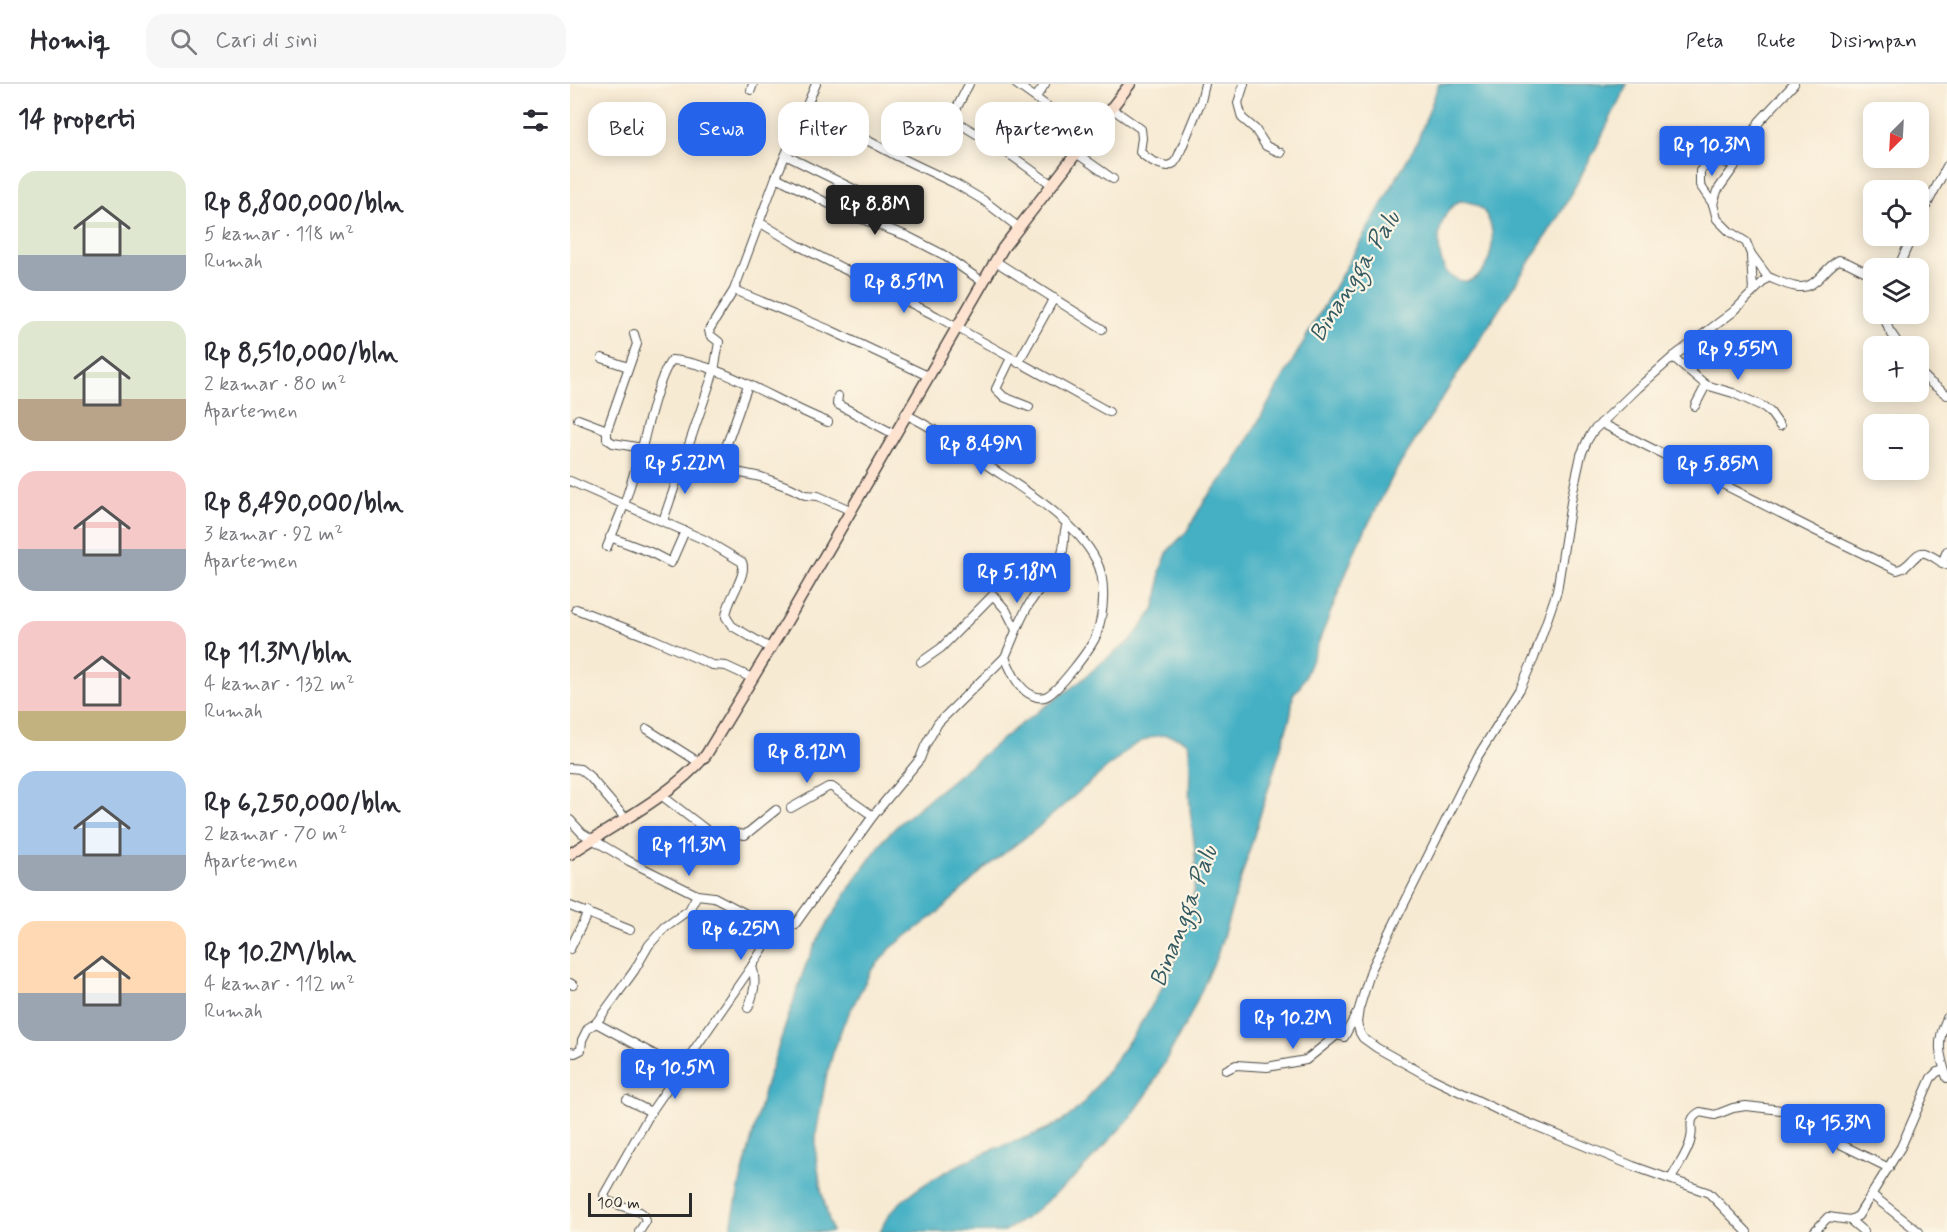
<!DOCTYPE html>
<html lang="id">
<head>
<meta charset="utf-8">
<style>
	body { margin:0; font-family:Mynerve,sans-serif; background:#f7f7f7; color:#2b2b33; height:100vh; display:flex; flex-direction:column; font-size:22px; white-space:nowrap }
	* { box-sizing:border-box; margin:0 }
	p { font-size:20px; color:#7c7c81 }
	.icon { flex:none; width:33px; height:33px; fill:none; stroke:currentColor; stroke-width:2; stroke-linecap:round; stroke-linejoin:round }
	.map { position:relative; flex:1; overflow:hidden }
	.details { display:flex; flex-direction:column; background:#fff; width:570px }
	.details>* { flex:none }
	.guide { position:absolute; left:18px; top:18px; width:570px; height:54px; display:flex; gap:12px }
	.needle { width:39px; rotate:204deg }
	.buttons { position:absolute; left:1293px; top:18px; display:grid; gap:12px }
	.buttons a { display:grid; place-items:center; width:66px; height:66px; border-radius:12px; background:#fff; box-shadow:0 3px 15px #0003; font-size:30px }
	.scale { position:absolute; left:18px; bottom:15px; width:104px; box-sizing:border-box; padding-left:6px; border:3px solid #2b2b2b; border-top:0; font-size:16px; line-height:21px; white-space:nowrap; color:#2b2b2b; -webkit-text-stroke:4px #fcf5e5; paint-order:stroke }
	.price { position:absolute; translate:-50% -51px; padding:0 14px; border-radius:6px; background:#2563eb; color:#fff; font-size:20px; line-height:39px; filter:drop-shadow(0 2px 3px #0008) }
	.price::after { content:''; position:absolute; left:50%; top:36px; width:18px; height:14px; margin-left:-9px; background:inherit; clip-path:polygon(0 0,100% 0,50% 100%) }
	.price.active { background:#222; color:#fff }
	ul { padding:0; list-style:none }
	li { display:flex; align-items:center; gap:18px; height:150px; padding:0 18px }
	li span { display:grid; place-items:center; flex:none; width:168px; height:120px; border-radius:18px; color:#555 }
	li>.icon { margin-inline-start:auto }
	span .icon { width:72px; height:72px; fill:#fffc; stroke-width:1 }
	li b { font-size:26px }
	h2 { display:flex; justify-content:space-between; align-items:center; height:72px; padding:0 18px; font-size:26px }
	.pill { padding:0 21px; border-radius:18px; background:#fff; box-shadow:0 3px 15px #0003; font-size:21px; line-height:54px }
	.pill.active { background:#2563eb; color:#fff }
	header { display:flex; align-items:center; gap:36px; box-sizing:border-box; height:84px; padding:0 30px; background:#fff; border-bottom:2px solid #e1e1e2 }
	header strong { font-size:28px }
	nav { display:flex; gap:33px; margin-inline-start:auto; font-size:21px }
	.search { width:420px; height:54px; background:#f7f7f7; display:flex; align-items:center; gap:15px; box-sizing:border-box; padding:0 21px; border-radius:18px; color:#7c7c81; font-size:22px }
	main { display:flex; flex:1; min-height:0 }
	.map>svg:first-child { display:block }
</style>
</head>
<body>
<header>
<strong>Homiq</strong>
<div class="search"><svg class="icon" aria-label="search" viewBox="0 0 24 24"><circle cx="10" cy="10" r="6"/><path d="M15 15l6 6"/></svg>Cari di sini</div>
<nav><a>Peta</a><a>Rute</a><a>Disimpan</a></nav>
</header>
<main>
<section class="details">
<h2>14 properti<svg class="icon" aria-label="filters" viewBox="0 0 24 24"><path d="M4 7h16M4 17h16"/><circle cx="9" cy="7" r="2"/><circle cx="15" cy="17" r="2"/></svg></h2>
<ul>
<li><span style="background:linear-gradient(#dfe7d0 70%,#9aa5b1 0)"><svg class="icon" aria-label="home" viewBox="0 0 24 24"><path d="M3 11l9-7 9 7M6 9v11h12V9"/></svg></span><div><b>Rp 8,800,000/bln</b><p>5 kamar · 118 m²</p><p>Rumah</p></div></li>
<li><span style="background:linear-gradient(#dfe7d0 65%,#b9a48a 0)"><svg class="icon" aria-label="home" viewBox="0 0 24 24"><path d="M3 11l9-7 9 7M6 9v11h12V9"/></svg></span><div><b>Rp 8,510,000/bln</b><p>2 kamar · 80 m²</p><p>Apartemen</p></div></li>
<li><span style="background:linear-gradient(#f6c9c9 65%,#9aa5b1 0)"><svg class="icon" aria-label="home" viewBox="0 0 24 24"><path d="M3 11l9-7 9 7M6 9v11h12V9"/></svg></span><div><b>Rp 8,490,000/bln</b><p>3 kamar · 92 m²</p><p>Apartemen</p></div></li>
<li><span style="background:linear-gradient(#f6c9c9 75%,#c2b280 0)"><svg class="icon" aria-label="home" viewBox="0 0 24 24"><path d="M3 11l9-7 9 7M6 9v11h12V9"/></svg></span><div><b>Rp 11.3M/bln</b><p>4 kamar · 132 m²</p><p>Rumah</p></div></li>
<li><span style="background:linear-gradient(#a9c7e8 70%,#9aa5b1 0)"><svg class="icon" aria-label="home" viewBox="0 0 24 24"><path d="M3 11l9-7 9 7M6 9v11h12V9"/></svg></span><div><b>Rp 6,250,000/bln</b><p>2 kamar · 70 m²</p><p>Apartemen</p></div></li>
<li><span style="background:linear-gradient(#ffd9b3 60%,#9aa5b1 0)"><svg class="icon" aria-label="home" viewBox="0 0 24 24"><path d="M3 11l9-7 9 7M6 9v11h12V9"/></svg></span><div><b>Rp 10.2M/bln</b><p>4 kamar · 112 m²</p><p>Rumah</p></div></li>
</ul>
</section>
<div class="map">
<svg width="1377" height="1148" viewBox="0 0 1377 1148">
	<rect width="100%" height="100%" fill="#fcf5e5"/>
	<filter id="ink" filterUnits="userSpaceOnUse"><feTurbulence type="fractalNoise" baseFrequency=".0167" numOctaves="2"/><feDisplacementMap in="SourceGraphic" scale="12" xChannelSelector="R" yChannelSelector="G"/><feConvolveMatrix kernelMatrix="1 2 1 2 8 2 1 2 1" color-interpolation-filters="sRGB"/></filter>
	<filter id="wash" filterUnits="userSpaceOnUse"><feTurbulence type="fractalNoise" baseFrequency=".008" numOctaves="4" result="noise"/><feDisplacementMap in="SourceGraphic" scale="24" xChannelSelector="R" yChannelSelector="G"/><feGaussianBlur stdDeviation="1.35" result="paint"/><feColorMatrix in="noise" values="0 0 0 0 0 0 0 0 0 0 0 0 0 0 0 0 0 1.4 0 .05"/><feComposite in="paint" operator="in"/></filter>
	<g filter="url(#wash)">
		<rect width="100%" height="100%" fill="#f7ead3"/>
		<path fill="#45b0c4" stroke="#386e78" stroke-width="1.5" fill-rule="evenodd" d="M869,0H1057L1026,64L990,130L825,388L787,462L734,595L729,604L723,610L721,630L708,673L647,872L619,934L577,1010L560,1034L507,1091L458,1133L433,1148H310C314,1139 317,1131 324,1125C347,1100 398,1075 429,1063C451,1055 473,1049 492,1037C514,1024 528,999 543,979C590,916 630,849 625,768C624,753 621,738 620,723C618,702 622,680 618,659C598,645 580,652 561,663L466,745L415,784L369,828L321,864L301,887L273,941L263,969L256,994L246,1050V1071L251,1105L262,1148H160L170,1100L195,1003L235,883L250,851L286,794L316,753L331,738L447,643L512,596L531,579L560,557L584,526L589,507L590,488L598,467L617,447L635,416L663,382L847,58ZM889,117C946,117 921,223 880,191C874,187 873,182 871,175C866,153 869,130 889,117Z"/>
	</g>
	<g filter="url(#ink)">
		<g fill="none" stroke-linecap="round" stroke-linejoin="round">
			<g stroke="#4a4844" stroke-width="10">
				<g id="street">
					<polyline points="446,0 519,52"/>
					<polyline points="674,0 668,19 672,34 685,45 696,62 711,69"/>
					<polyline points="181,6 183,0"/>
					<polyline points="466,13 475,0"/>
					<polyline points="236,24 327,72 386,100 413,116 448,143"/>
					<path d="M541,24L571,45L572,54L570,68C577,75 588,81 598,82L604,79L608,73L631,17L635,0"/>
					<polyline points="378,41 399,0"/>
					<polyline points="392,41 442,72 481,100"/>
					<polyline points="506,69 543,95"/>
					<polyline points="217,72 312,119 304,138"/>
					<polyline points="442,72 458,41"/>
					<polyline points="206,93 279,130 337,152 372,170 413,198"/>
					<path d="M1143,120L1130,101V87C1141,74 1150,77 1166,81"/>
					<polyline points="189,138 229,162 366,232 539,328"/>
					<polyline points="1348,138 1377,82"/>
					<polyline points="1181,172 1183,207"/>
					<polyline points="425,177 532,245"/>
					<polyline points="1328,184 1342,152"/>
					<polyline points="1198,193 1181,170 1176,158 1160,148 1147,135 1143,120 1147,107 1172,72 1189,38 1224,0"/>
					<polyline points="164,206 260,246 358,292"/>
					<polyline points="1313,230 1319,246 1330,262"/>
					<polyline points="1103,273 1136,301 1163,309 1194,323 1200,328 1210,342"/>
					<polyline points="32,274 58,283"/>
					<polyline points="441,274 426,305 434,313 459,323"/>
					<polyline points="448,279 484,214"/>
					<polyline points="1348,286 1361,299 1377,311"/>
					<polyline points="268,312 267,320 324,350"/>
					<polyline points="1125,322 1136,301"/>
					<path d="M335,330C366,345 392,364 420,383C456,407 506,437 526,476C537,497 534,530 526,552C521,564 489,606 477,612C474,614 468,614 464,612C449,607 441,587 435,573C443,556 448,539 458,522C468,505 483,491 491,472C496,462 492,450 497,440"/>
					<polyline points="8,335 37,346"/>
					<path d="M1031,339L1246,447L1327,486C1341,484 1344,467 1355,469C1362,471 1370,478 1377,481"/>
					<path d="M72,364C76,346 90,288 102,276C151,279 212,321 258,338"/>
					<polyline points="112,377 191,393 221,404 235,411 248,412 280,426"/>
					<polyline points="148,385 178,301"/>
					<path d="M0,397L135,456L172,478C178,492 156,516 156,533L162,542L200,564"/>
					<polyline points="93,437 144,287 149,258 140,251 139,246 164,206 206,93 246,0"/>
					<polyline points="40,453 80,468 101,479 115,447"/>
					<polyline points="37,463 54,421 72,364 43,359 37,355 37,346 67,260 64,250"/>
					<polyline points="1372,479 1377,467"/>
					<polyline points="6,525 83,555 142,581 156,582 182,594"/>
					<polyline points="351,578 371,564 423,511 436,526 446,546"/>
					<polyline points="77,645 130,679"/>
					<polyline points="0,684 10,685 19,692 55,734"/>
					<polyline points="91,711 139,748 157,748 175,751 206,726"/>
					<polyline points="221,724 258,703 262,703 303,732"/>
					<polyline points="0,736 12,749 59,777 127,811 144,813 205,845 217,846 226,839 303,732 350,675 355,662 368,639 435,573"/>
					<polyline points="0,822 60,846"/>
					<polyline points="0,865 18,828"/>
					<polyline points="0,899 3,901"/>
					<path d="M178,924C184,910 187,897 182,882L205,845"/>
					<path d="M1377,934C1366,958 1369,969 1377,994"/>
					<polyline points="26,939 111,985"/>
					<polyline points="0,968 5,969 11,966 12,956 18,944 26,939 32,931 64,887 79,861 95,843 119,826 127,811"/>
					<polyline points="656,986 666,981 697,983 736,976 767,951 774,953 787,929"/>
					<polyline points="57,1016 81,1028 182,882"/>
					<path d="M1101,1095C1107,1083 1119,1068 1121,1054C1124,1042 1116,1036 1130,1028L1145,1031L1163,1024L1176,1022L1229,1028L1254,1052L1319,1084"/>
					<polyline points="1302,1111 1349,1148"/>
					<polyline points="1280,1136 1294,1148"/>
					<polyline points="69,1148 76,1137 74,1131 70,1128 37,1117 34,1111 81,1028"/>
					<path d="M1177,1148L1139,1109L1063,1082L1010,1060L936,1030L861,994L807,964L793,954L790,949L787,939L789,925L801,886L908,672L950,605L964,574L987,507L1002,412L1011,371L1017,357L1023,347L1068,304L1103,273L1163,228L1198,193C1212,198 1230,209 1243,199C1253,192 1258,182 1269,176L1278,179L1304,192"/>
					<polyline points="1244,1148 1258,1133 1280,1136 1288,1132 1331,1063 1361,994 1367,988 1374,986"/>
				</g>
			</g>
			<g stroke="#4a4844" stroke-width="13">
				<path id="secondary" d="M0,770C46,739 100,713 136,671L217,537L433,164L560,0"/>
			</g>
			<use href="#street" stroke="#fff" stroke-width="8"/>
			<use href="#secondary" stroke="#fee3d1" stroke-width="10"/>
		</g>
	</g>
	<g text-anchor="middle" stroke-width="4.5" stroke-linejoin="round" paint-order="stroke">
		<g font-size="24" font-style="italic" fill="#345a61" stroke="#fcf5e5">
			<text transform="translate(784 192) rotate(-58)" y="8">Binangga Palu</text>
			<text transform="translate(613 832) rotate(-69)" y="8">Binangga Palu</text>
		</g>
	</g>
</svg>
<div class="buttons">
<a><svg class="needle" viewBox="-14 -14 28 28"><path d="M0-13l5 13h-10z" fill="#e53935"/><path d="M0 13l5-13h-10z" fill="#7c7c81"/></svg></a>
<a><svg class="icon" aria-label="locate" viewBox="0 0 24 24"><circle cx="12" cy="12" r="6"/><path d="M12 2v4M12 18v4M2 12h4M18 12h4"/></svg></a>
<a><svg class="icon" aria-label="layers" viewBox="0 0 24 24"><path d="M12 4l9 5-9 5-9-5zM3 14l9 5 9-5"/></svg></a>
<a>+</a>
<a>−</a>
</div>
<div class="scale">100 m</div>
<b class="price" style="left:1142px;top:93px">Rp 10.3M</b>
<b class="price active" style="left:305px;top:152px">Rp 8.8M</b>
<b class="price" style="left:334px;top:230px">Rp 8.51M</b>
<b class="price" style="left:1168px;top:297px">Rp 9.55M</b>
<b class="price" style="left:411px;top:392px">Rp 8.49M</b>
<b class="price" style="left:115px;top:411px">Rp 5.22M</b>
<b class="price" style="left:1148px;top:412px">Rp 5.85M</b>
<b class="price" style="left:447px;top:520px">Rp 5.18M</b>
<b class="price" style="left:237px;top:700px">Rp 8.12M</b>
<b class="price" style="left:119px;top:793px">Rp 11.3M</b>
<b class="price" style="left:171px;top:877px">Rp 6.25M</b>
<b class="price" style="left:723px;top:966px">Rp 10.2M</b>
<b class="price" style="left:105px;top:1016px">Rp 10.5M</b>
<b class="price" style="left:1263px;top:1071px">Rp 15.3M</b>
<div class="guide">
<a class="pill">Beli</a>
<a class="pill active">Sewa</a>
<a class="pill">Filter</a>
<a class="pill">Baru</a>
<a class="pill">Apartemen</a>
</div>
</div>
</main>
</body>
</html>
